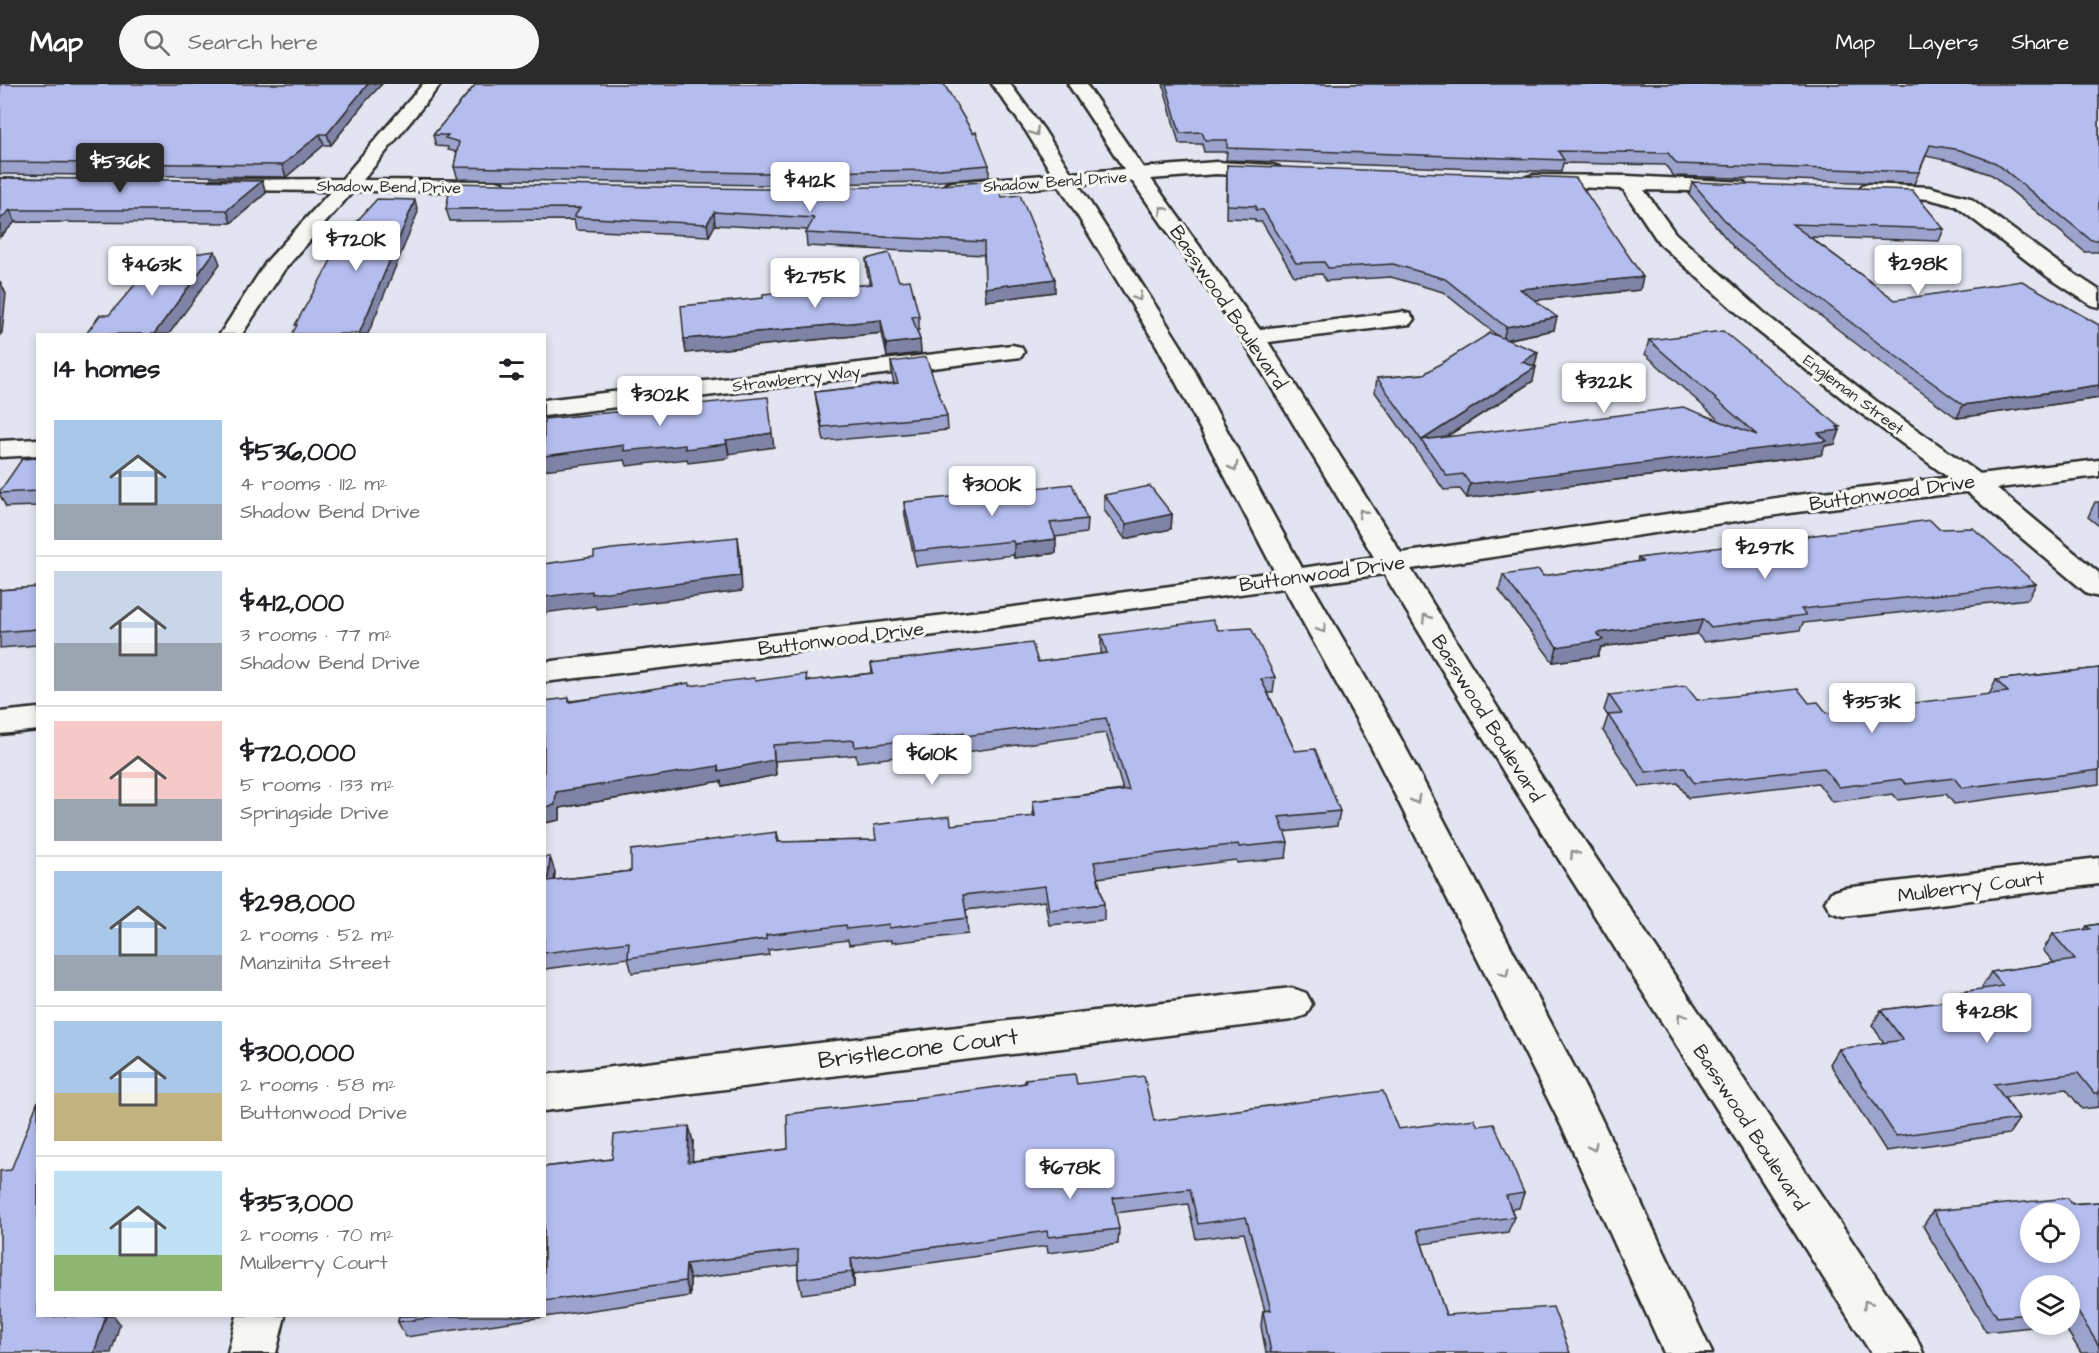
<!DOCTYPE html>
<html lang="en">
<head>
<meta charset="utf-8">
<style>
	body { margin:0; font-family:"Architects Daughter",sans-serif; background:#f6f6f6; color:#202124; height:100vh; display:flex; flex-direction:column; font-size:22px; white-space:nowrap }
	* { box-sizing:border-box; margin:0 }
	p { font-size:20px; color:#757577 }
	.icon { flex:none; width:33px; height:33px; fill:none; stroke:currentColor; stroke-width:2; stroke-linecap:round; stroke-linejoin:round }
	.map { position:relative; flex:1; overflow:hidden }
	.drawer { position:absolute; left:36px; top:249px; width:510px; height:984px; display:flex; flex-direction:column; background:#fff; border-radius:0px; box-shadow:0 3px 9px #0003 }
	.drawer>* { flex:none }
	.fabs { position:absolute; left:2020px; top:1119px; display:grid; gap:12px }
	.fabs a { display:grid; place-items:center; width:60px; height:60px; border-radius:50%; background:#fff; box-shadow:0 3px 9px #0003; font-size:30px }
	.price { position:absolute; translate:-50% -51px; padding:0 14px; border-radius:6px; background:#fff; color:#222; font-size:20px; line-height:39px; filter:drop-shadow(0 2px 3px #0008) }
	.price::after { content:''; position:absolute; left:50%; top:36px; width:18px; height:14px; margin-left:-9px; background:inherit; clip-path:polygon(0 0,100% 0,50% 100%) }
	.price.selected { background:#2b2b2b; color:#fff }
	ul { padding:0; list-style:none }
	li { display:flex; align-items:center; gap:18px; height:150px; padding:0 18px }
	li+li { border-top:2px solid #e0e0e0 }
	li span { display:grid; place-items:center; flex:none; width:168px; height:120px; border-radius:0px; color:#555 }
	li>.icon { margin-inline-start:auto }
	span .icon { width:72px; height:72px; fill:#fffc; stroke-width:1 }
	li b { font-size:26px }
	h2 { display:flex; justify-content:space-between; align-items:center; height:72px; padding:0 18px; font-size:26px }
	header { display:flex; align-items:center; gap:36px; box-sizing:border-box; height:84px; padding:0 30px; background:#2b2b2b; color:#fff }
	header strong { font-size:28px }
	nav { display:flex; gap:33px; margin-inline-start:auto; font-size:21px }
	.search { width:420px; height:54px; background:#f6f6f6; display:flex; align-items:center; gap:15px; box-sizing:border-box; padding:0 21px; border-radius:33px; color:#757577; font-size:22px }
	.map>svg:first-child { display:block }
</style>
</head>
<body>
<header>
<strong>Map</strong>
<div class="search"><svg class="icon" aria-label="search" viewBox="0 0 24 24"><circle cx="10" cy="10" r="6"/><path d="M15 15l6 6"/></svg>Search here</div>
<nav><a>Map</a><a>Layers</a><a>Share</a></nav>
</header>
<div class="map">
<svg width="2099" height="1269" viewBox="0 0 2099 1269">
	<rect width="100%" height="100%" fill="#e2e5f1"/>
	<filter id="ink" filterUnits="userSpaceOnUse"><feTurbulence type="fractalNoise" baseFrequency=".0167" numOctaves="2"/><feDisplacementMap in="SourceGraphic" scale="12" xChannelSelector="R" yChannelSelector="G"/><feConvolveMatrix kernelMatrix="1 2 1 2 8 2 1 2 1" color-interpolation-filters="sRGB"/></filter>
	<g filter="url(#ink)">
		<g fill="none" stroke-linecap="round" stroke-linejoin="round">
			<g stroke="#2b2b2b" stroke-width="5">
				<g id="street">
					<polygon points="423,0 441,0 363,96 496,97 503,99 506,103 503,107 353,107 284,186 242,250 220,250 267,177 331,107 218,106 211,104 208,100 211,96 342,95"/>
					<polygon points="1216,78 1272,81 1279,83 1282,87 1279,91 1272,93 1216,90 953,110 946,108 943,104 946,100 953,98"/>
					<polygon points="1534,91 1628,92 1744,98 1747,102 1744,106 1737,108 1644,106 1675,149 1770,234 1876,317 1980,390 2099,489 2099,513 2088,510 1960,402 1858,327 1754,244 1659,159 1623,105 1527,101 1524,97 1527,93"/>
					<polygon points="1869,100 1929,103 1970,114 2064,183 2099,206 2099,223 2091,221 2048,193 1956,122 1929,115 1862,110 1859,106 1862,102"/>
					<polygon points="1402,228 1410,230 1414,235 1410,240 1253,260 1245,258 1241,253 1245,248 1253,246"/>
					<polygon points="1012,261 1021,263 1024,268 1021,273 544,332 544,316"/>
					<polygon points="38,355 38,371 0,373 0,357"/>
					<polygon points="2099,774 2099,800 1844,832 1831,828 1825,818 1831,808 1844,804"/>
					<polygon points="1292,904 1306,909 1312,920 1306,931 1292,936 544,1027 544,991"/>
					<polygon points="237,1232 285,1232 276,1269 228,1269"/>
				</g>
			</g>
			<g stroke="#2b2b2b" stroke-width="5">
				<g id="secondary">
					<polygon points="992,0 1010,0 1044,46 1181,262 1302,484 1374,473 1241,253 1128,91 1068,0 1086,0 1146,88 1265,253 1401,469 1797,411 2099,376 2099,392 1797,428 1411,485 1529,674 1916,1253 1923,1269 1871,1269 1505,690 1384,490 1311,500 1400,653 1599,1030 1712,1269 1664,1269 1564,1047 1366,653 1284,504 920,553 544,598 544,578 1014,523 1275,488 1157,262 1026,47"/>
					<polygon points="38,624 38,646 0,650 0,628"/>
				</g>
			</g>
			<use href="#street" fill="#f6f6f2" fill-rule="evenodd"/>
			<use href="#secondary" fill="#f6f6f2" fill-rule="evenodd"/>
		</g>
		<g fill="#9ca3cd" stroke="#2b2b2b" stroke-width="1.5">
			<polygon points="0,0 366,17 331,61 324,61 286,93 0,90"/>
			<polygon points="476,0 989,81 989,93 929,98 762,101 458,95 454,83 457,68 448,66 448,63 436,62 433,51"/>
			<polygon points="1163,0 2098,0 2099,1 2099,168 2085,168 1992,91 1955,78 1926,72 1914,100 1674,92 1665,81 1563,79 1561,88 1226,76 1227,68 1204,68 1202,60 1179,60"/>
			<polygon points="1227,81 1640,206 1535,216 1554,246 1506,256 1538,268 1535,281 1534,282 1533,297 1446,353 1721,338 1645,270 1649,256 1839,345 1840,346 1835,360 1825,362 1821,371 1467,414 1460,405 1444,406 1375,308 1377,294 1424,290 1499,253 1443,208 1391,193 1326,197 1322,190 1294,192 1262,138 1255,138 1255,135 1226,134"/>
			<polygon points="0,94 262,97 266,109 231,139 15,138 0,153"/>
			<polygon points="1692,98 1944,145 1939,157 1810,153 1895,216 2099,241 2099,314 1957,334 1872,272 1735,165 1689,110"/>
			<polygon points="1002,113 1055,208 986,217 984,171 807,162 806,149 808,146 715,141 709,152 576,146 574,136 450,137 446,125"/>
			<polygon points="866,175 899,197 919,232 919,246 917,246 920,256 921,269 887,273 882,249 686,269 684,255 763,214 870,200 867,188"/>
			<polygon points="891,278 947,332 948,346 824,357 817,322 815,308 894,299 892,291"/>
			<polygon points="38,374 38,422 6,423 0,411 0,409"/>
			<polygon points="1104,411 1172,430 1171,445 1125,455 1104,426"/>
			<polygon points="904,418 1087,435 1086,449 1055,453 1056,469 1014,474 1013,471 916,482 905,432"/>
			<polygon points="2095,418 2099,418 2099,442 2088,433"/>
			<polygon points="1939,445 2036,500 2028,515 1803,539 1800,546 1704,558 1697,550 1601,563 1598,572 1553,578 1499,506 1503,491 1543,492 1637,478 1638,474"/>
			<polygon points="38,503 38,561 0,564 0,506"/>
			<polygon points="1218,546 1275,593 1273,609 1268,609 1295,667 1340,727 1337,742 1284,748 1288,758 1286,774 1237,779 1236,776 1098,794 1104,820 1104,836 1049,841 1045,817 966,826 968,850 891,859 891,856 849,861 848,856 768,866 769,871 632,889 628,874 545,885 544,894 544,773 555,788 554,796 631,787 777,748 779,758 876,756 951,741 1033,733 1033,717 1123,706 1106,649 966,668 965,664 857,678 856,671 775,677 776,691 722,702 721,697 560,724 560,736 544,739 569,614 570,617 689,602 755,597 807,597 872,589 871,579 1038,578 1102,570 1101,567 1101,551"/>
			<polygon points="2099,584 2099,700 1954,720 1946,710 1898,716 1893,710 1832,718 1818,699 1688,714 1678,699 1640,703 1603,647 1608,632 1604,626 1609,611 1697,616 1809,619 1827,629 1989,611 1996,596"/>
			<polygon points="2099,840 2099,1023 2082,1025 2066,1005 2004,1013 2019,1035 2009,1050 1886,1067 1830,980 1839,965 1884,959 1872,941 1881,926 1949,917 1954,909 1983,905 1982,903 1991,888 2054,879 2043,866 2053,850 2084,846 2087,842"/>
			<polygon points="1025,995 1077,1000 1154,1037 1398,1045 1478,1042 1524,1109 1519,1124 1511,1125 1514,1133 1508,1148 1422,1160 1446,1231 1570,1269 1266,1269 1261,1242 1263,1227 1265,1227 1244,1149 1196,1155 1188,1120 1115,1129 1119,1145 1118,1160 1048,1169 1047,1162 854,1190 854,1203 802,1210 798,1195 798,1181 690,1195 690,1212 406,1253 398,1238 399,1232 544,1232 544,1083 612,1075 693,1057 692,1077 788,1065 915,1016 1025,999"/>
			<polygon points="2099,1118 2099,1269 2081,1269 2063,1240 2070,1240 2070,1202 2031,1202 2031,1240 2058,1240 1986,1248 1923,1142 1933,1127"/>
		</g>
		<g fill="#7f84a7" stroke="#2b2b2b" stroke-width="1.5">
			<polygon points="368,0 382,0 366,17 331,61 327,50"/>
			<polygon points="320,50 324,61 286,93 282,81"/>
			<polygon points="262,97 266,109 231,139 227,126"/>
			<polygon points="415,116 418,128 368,250 359,250"/>
			<polygon points="10,126 15,138 0,153 0,135"/>
			<polygon points="714,128 715,141 709,152 707,140"/>
			<polygon points="215,167 220,180 169,250 154,250"/>
			<polygon points="1643,193 1640,206 1517,218 1520,205"/>
			<polygon points="1055,195 1055,208 986,217 985,204"/>
			<polygon points="0,197 6,210 2,249 0,251"/>
			<polygon points="1557,233 1554,246 1503,256 1506,243"/>
			<polygon points="881,236 882,249 686,269 684,255"/>
			<polygon points="920,256 921,269 887,273 886,260"/>
			<polygon points="1538,268 1535,281 1519,292 1522,278"/>
			<polygon points="1536,283 1533,297 1427,365 1422,356"/>
			<polygon points="2099,301 2099,314 1957,334 1963,321"/>
			<polygon points="1837,343 1840,343 1838,346 1840,346 1835,360 1825,362 1821,371 1467,414 1470,400 1818,349"/>
			<polygon points="772,349 774,363 729,370 726,356"/>
			<polygon points="727,360 729,374 688,379 687,375 627,382 625,376 544,386 544,372 624,361"/>
			<polygon points="1172,430 1171,445 1125,455 1126,440"/>
			<polygon points="738,453 740,468 742,507 596,525 595,522 544,529 544,513"/>
			<polygon points="1056,455 1056,469 1014,474 1014,460"/>
			<polygon points="1703,535 1697,550 1601,563 1598,572 1553,578 1557,563 1597,549"/>
			<polygon points="773,661 776,691 722,702 721,697 560,724 560,736 544,739 544,723 556,708"/>
			<polygon points="550,773 555,788 553,812 548,797"/>
			<polygon points="689,1042 693,1057 692,1093 688,1078"/>
			<polygon points="851,1175 854,1190 854,1203 852,1188"/>
			<polygon points="686,1180 690,1195 690,1212 685,1197"/>
			<polygon points="106,1232 114,1232 120,1240 111,1269 94,1269"/>
		</g>
		<g fill="#b5bdee" stroke="#2b2b2b" stroke-width="1.5" fill-rule="evenodd">
			<polygon points="0,0 368,0 327,50 320,50 282,81 0,78"/>
			<polygon points="476,0 944,0 973,49 976,48 989,81 928,86 761,89 454,83 459,58 445,54 448,51 433,51"/>
			<polygon points="1166,0 2098,0 2099,1 2099,156 2091,156 1996,79 1960,66 1930,61 1919,88 1677,80 1668,69 1558,67 1564,76 1227,64 1227,56 1205,56 1202,48 1180,49"/>
			<polygon points="1227,81 1576,94 1643,193 1520,205 1557,233 1506,243 1445,195 1393,180 1328,184 1324,178 1296,179 1263,126 1256,126 1256,122 1227,121"/>
			<polygon points="0,94 262,97 227,126 10,126 0,135"/>
			<polygon points="995,97 1002,113 1020,111 1055,195 985,204 984,158 806,149 814,134 714,128 707,140 574,133 580,124 446,125 451,99 761,105 928,102"/>
			<polygon points="1692,98 1912,106 1944,145 1792,140 1895,216 2022,197 2099,241 2099,301 1963,321 1878,259 1739,153"/>
			<polygon points="377,115 415,116 359,250 292,250 297,241 295,241 347,148"/>
			<polygon points="215,167 154,250 86,250 100,231 109,231 157,175"/>
			<polygon points="889,169 899,197 910,196 919,232 912,233 920,256 886,260 881,236 684,255 681,222 763,214 763,210 872,200 866,175"/>
			<polygon points="1723,247 1840,343 1837,343 1840,346 1818,349 1827,357 1470,400 1463,390 1447,392 1377,294 1424,290 1490,249 1538,268 1522,278 1536,283 1422,356 1683,323 1757,351 1649,256"/>
			<polygon points="926,273 947,332 822,343 815,308 898,299 891,278"/>
			<polygon points="768,313 772,349 726,356 727,360 685,365 685,361 624,367 624,361 544,372 544,335"/>
			<polygon points="38,374 38,407 0,409 0,407 22,375"/>
			<polygon points="1072,400 1087,435 1050,439 1056,455 1014,460 1013,457 915,467 904,418"/>
			<polygon points="1150,402 1172,430 1126,440 1104,411"/>
			<polygon points="1930,436 1939,445 1973,444 2036,500 1801,525 1806,531 1710,543 1703,535 1597,549 1603,556 1557,563 1503,491 1539,486 1543,492 1642,477 1638,474"/>
			<polygon points="738,453 740,492 592,510 592,507 544,513 544,480 594,473 594,468 612,465"/>
			<polygon points="38,503 38,545 0,548 0,506"/>
			<polygon points="1213,536 1218,546 1251,544 1275,593 1261,595 1295,667 1315,665 1340,727 1279,733 1288,758 1239,763 1238,760 1094,778 1104,820 1049,826 1045,802 963,811 967,834 889,844 889,840 847,845 846,841 766,851 766,855 628,874 629,858 544,869 544,773 550,773 548,797 631,787 631,766 777,748 777,758 876,756 874,741 950,732 951,741 1035,732 1033,717 1129,706 1106,634 965,652 964,649 855,663 854,656 773,661 774,676 719,687 718,682 556,708 555,721 544,723 544,617 569,614 569,618 689,599 689,602 754,594 755,597 806,590 807,597 873,589 871,579 1032,559 1038,578 1107,569 1101,551"/>
			<polygon points="2099,584 2099,686 1962,704 1954,694 1906,700 1901,695 1839,703 1824,684 1694,699 1684,683 1646,688 1608,631 1622,630 1609,611 1686,602 1697,616 1798,605 1809,619 1818,618 1827,629 2008,608 1996,596"/>
			<polygon points="2099,840 2099,1009 2094,1009 2078,989 1994,1000 2019,1035 1896,1052 1839,965 1903,956 1881,926 1959,916 1954,909 2003,902 1991,888 2075,876 2053,850 2090,845 2087,842"/>
			<polygon points="1075,990 1077,1000 1144,992 1154,1037 1383,1007 1398,1045 1474,1035 1478,1042 1494,1040 1524,1109 1506,1112 1514,1133 1417,1146 1446,1231 1553,1223 1570,1269 1271,1269 1263,1227 1271,1226 1246,1133 1198,1140 1190,1105 1113,1114 1119,1145 1048,1153 1047,1147 851,1175 852,1188 798,1195 798,1166 686,1180 685,1197 544,1217 544,1083 612,1075 614,1051 689,1042 688,1078 788,1065 787,1030 915,1016 915,1014 1026,999 1025,995"/>
			<polygon points="38,1017 38,1232 48,1232 47,1233 60,1232 106,1232 94,1269 0,1269 0,1087 11,1086"/>
			<path d="M2068,1114L2072,1120L2099,1118V1262L2076,1225L2070,1226V1202H2031V1230L1997,1233L1933,1127ZM2031,1130H2070V1168H2031Z"/>
			<polygon points="399,1232 444,1232 398,1238"/>
		</g>
		<defs><path id="oneway-chevron" d="M-2-3.5L2.5 0L-2 3.5" fill="none" stroke-width="1.6" stroke-linecap="round" stroke-linejoin="round" transform="scale(1.5)"/></defs>
		<g stroke="#90908e">
			<use href="#oneway-chevron" transform="translate(1035 48) rotate(57)"/>
			<use href="#oneway-chevron" transform="translate(1163 126) rotate(-125)"/>
			<use href="#oneway-chevron" transform="translate(1138 213) rotate(58)"/>
			<use href="#oneway-chevron" transform="translate(1234 383) rotate(62)"/>
			<use href="#oneway-chevron" transform="translate(1362 429) rotate(-122)"/>
			<use href="#oneway-chevron" transform="translate(1426 534) rotate(-122)"/>
			<use href="#oneway-chevron" transform="translate(1322 545) rotate(60)"/>
			<use href="#oneway-chevron" transform="translate(1416 716) rotate(63)"/>
			<use href="#oneway-chevron" transform="translate(1574 770) rotate(-123)"/>
			<use href="#oneway-chevron" transform="translate(1505 889) rotate(63)"/>
			<use href="#oneway-chevron" transform="translate(1681 933) rotate(-123)"/>
			<use href="#oneway-chevron" transform="translate(1593 1063) rotate(65)"/>
			<use href="#oneway-chevron" transform="translate(1867 1220) rotate(-123)"/>
		</g>
	</g>
	<g text-anchor="middle" stroke-width="6" stroke-linejoin="round" paint-order="stroke">
		<g font-size="16" fill="#2b2b2b" stroke="#f6f6f2">
			<text transform="translate(1055 97) rotate(-4)" y="6">Shadow Bend Drive</text>
			<text transform="translate(389 102) rotate(1)" y="6">Shadow Bend Drive</text>
			<text transform="translate(796 294) rotate(-7)" y="6">Strawberry Way</text>
			<text transform="translate(1854 310) rotate(37)" y="6">Engleman Street</text>
		</g>
		<g font-size="20" fill="#2b2b2b" stroke="#f6f6f2">
			<text transform="translate(1229 223) rotate(56)" y="7">Basswood Boulevard</text>
			<text transform="translate(1892 408) rotate(-8)" y="7">Buttonwood Drive</text>
			<text transform="translate(1322 489) rotate(-8)" y="7">Buttonwood Drive</text>
			<text transform="translate(841 554) rotate(-7)" y="7">Buttonwood Drive</text>
			<text transform="translate(1488 634) rotate(58)" y="7">Basswood Boulevard</text>
			<text transform="translate(1971 802) rotate(-7)" y="7">Mulberry Court</text>
			<text transform="translate(1751 1043) rotate(57)" y="7">Basswood Boulevard</text>
		</g>
		<g font-size="24" fill="#2b2b2b" stroke="#f6f6f2">
			<text transform="translate(918 964) rotate(-7)" y="8">Bristlecone Court</text>
		</g>
	</g>
</svg>
<div class="fabs">
<a><svg class="icon" aria-label="locate" viewBox="0 0 24 24"><circle cx="12" cy="12" r="6"/><path d="M12 2v4M12 18v4M2 12h4M18 12h4"/></svg></a>
<a><svg class="icon" aria-label="layers" viewBox="0 0 24 24"><path d="M12 4l9 5-9 5-9-5zM3 14l9 5 9-5"/></svg></a>
</div>
<b class="price selected" style="left:120px;top:110px">$536K</b>
<b class="price" style="left:810px;top:129px">$412K</b>
<b class="price" style="left:356px;top:188px">$720K</b>
<b class="price" style="left:1918px;top:212px">$298K</b>
<b class="price" style="left:152px;top:213px">$463K</b>
<b class="price" style="left:815px;top:225px">$275K</b>
<b class="price" style="left:1604px;top:330px">$322K</b>
<b class="price" style="left:660px;top:343px">$302K</b>
<b class="price" style="left:992px;top:433px">$300K</b>
<b class="price" style="left:1765px;top:496px">$297K</b>
<b class="price" style="left:1872px;top:650px">$353K</b>
<b class="price" style="left:932px;top:702px">$610K</b>
<b class="price" style="left:1987px;top:960px">$428K</b>
<b class="price" style="left:1070px;top:1116px">$678K</b>
<section class="drawer">
<h2>14 homes<svg class="icon" aria-label="filters" viewBox="0 0 24 24"><path d="M4 7h16M4 17h16"/><circle cx="9" cy="7" r="2"/><circle cx="15" cy="17" r="2"/></svg></h2>
<ul>
<li><span style="background:linear-gradient(#a9c7e8 70%,#9aa5b1 0)"><svg class="icon" aria-label="home" viewBox="0 0 24 24"><path d="M3 11l9-7 9 7M6 9v11h12V9"/></svg></span><div><b>$536,000</b><p>4 rooms · 112 m²</p><p>Shadow Bend Drive</p></div></li>
<li><span style="background:linear-gradient(#c9d6e8 60%,#9aa5b1 0)"><svg class="icon" aria-label="home" viewBox="0 0 24 24"><path d="M3 11l9-7 9 7M6 9v11h12V9"/></svg></span><div><b>$412,000</b><p>3 rooms · 77 m²</p><p>Shadow Bend Drive</p></div></li>
<li><span style="background:linear-gradient(#f6c9c9 65%,#9aa5b1 0)"><svg class="icon" aria-label="home" viewBox="0 0 24 24"><path d="M3 11l9-7 9 7M6 9v11h12V9"/></svg></span><div><b>$720,000</b><p>5 rooms · 133 m²</p><p>Springside Drive</p></div></li>
<li><span style="background:linear-gradient(#a9c7e8 70%,#9aa5b1 0)"><svg class="icon" aria-label="home" viewBox="0 0 24 24"><path d="M3 11l9-7 9 7M6 9v11h12V9"/></svg></span><div><b>$298,000</b><p>2 rooms · 52 m²</p><p>Manzinita Street</p></div></li>
<li><span style="background:linear-gradient(#a9c7e8 60%,#c2b280 0)"><svg class="icon" aria-label="home" viewBox="0 0 24 24"><path d="M3 11l9-7 9 7M6 9v11h12V9"/></svg></span><div><b>$300,000</b><p>2 rooms · 58 m²</p><p>Buttonwood Drive</p></div></li>
<li><span style="background:linear-gradient(#bfe0f5 70%,#8fb573 0)"><svg class="icon" aria-label="home" viewBox="0 0 24 24"><path d="M3 11l9-7 9 7M6 9v11h12V9"/></svg></span><div><b>$353,000</b><p>2 rooms · 70 m²</p><p>Mulberry Court</p></div></li>
</ul>
</section>
</div>
</body>
</html>
